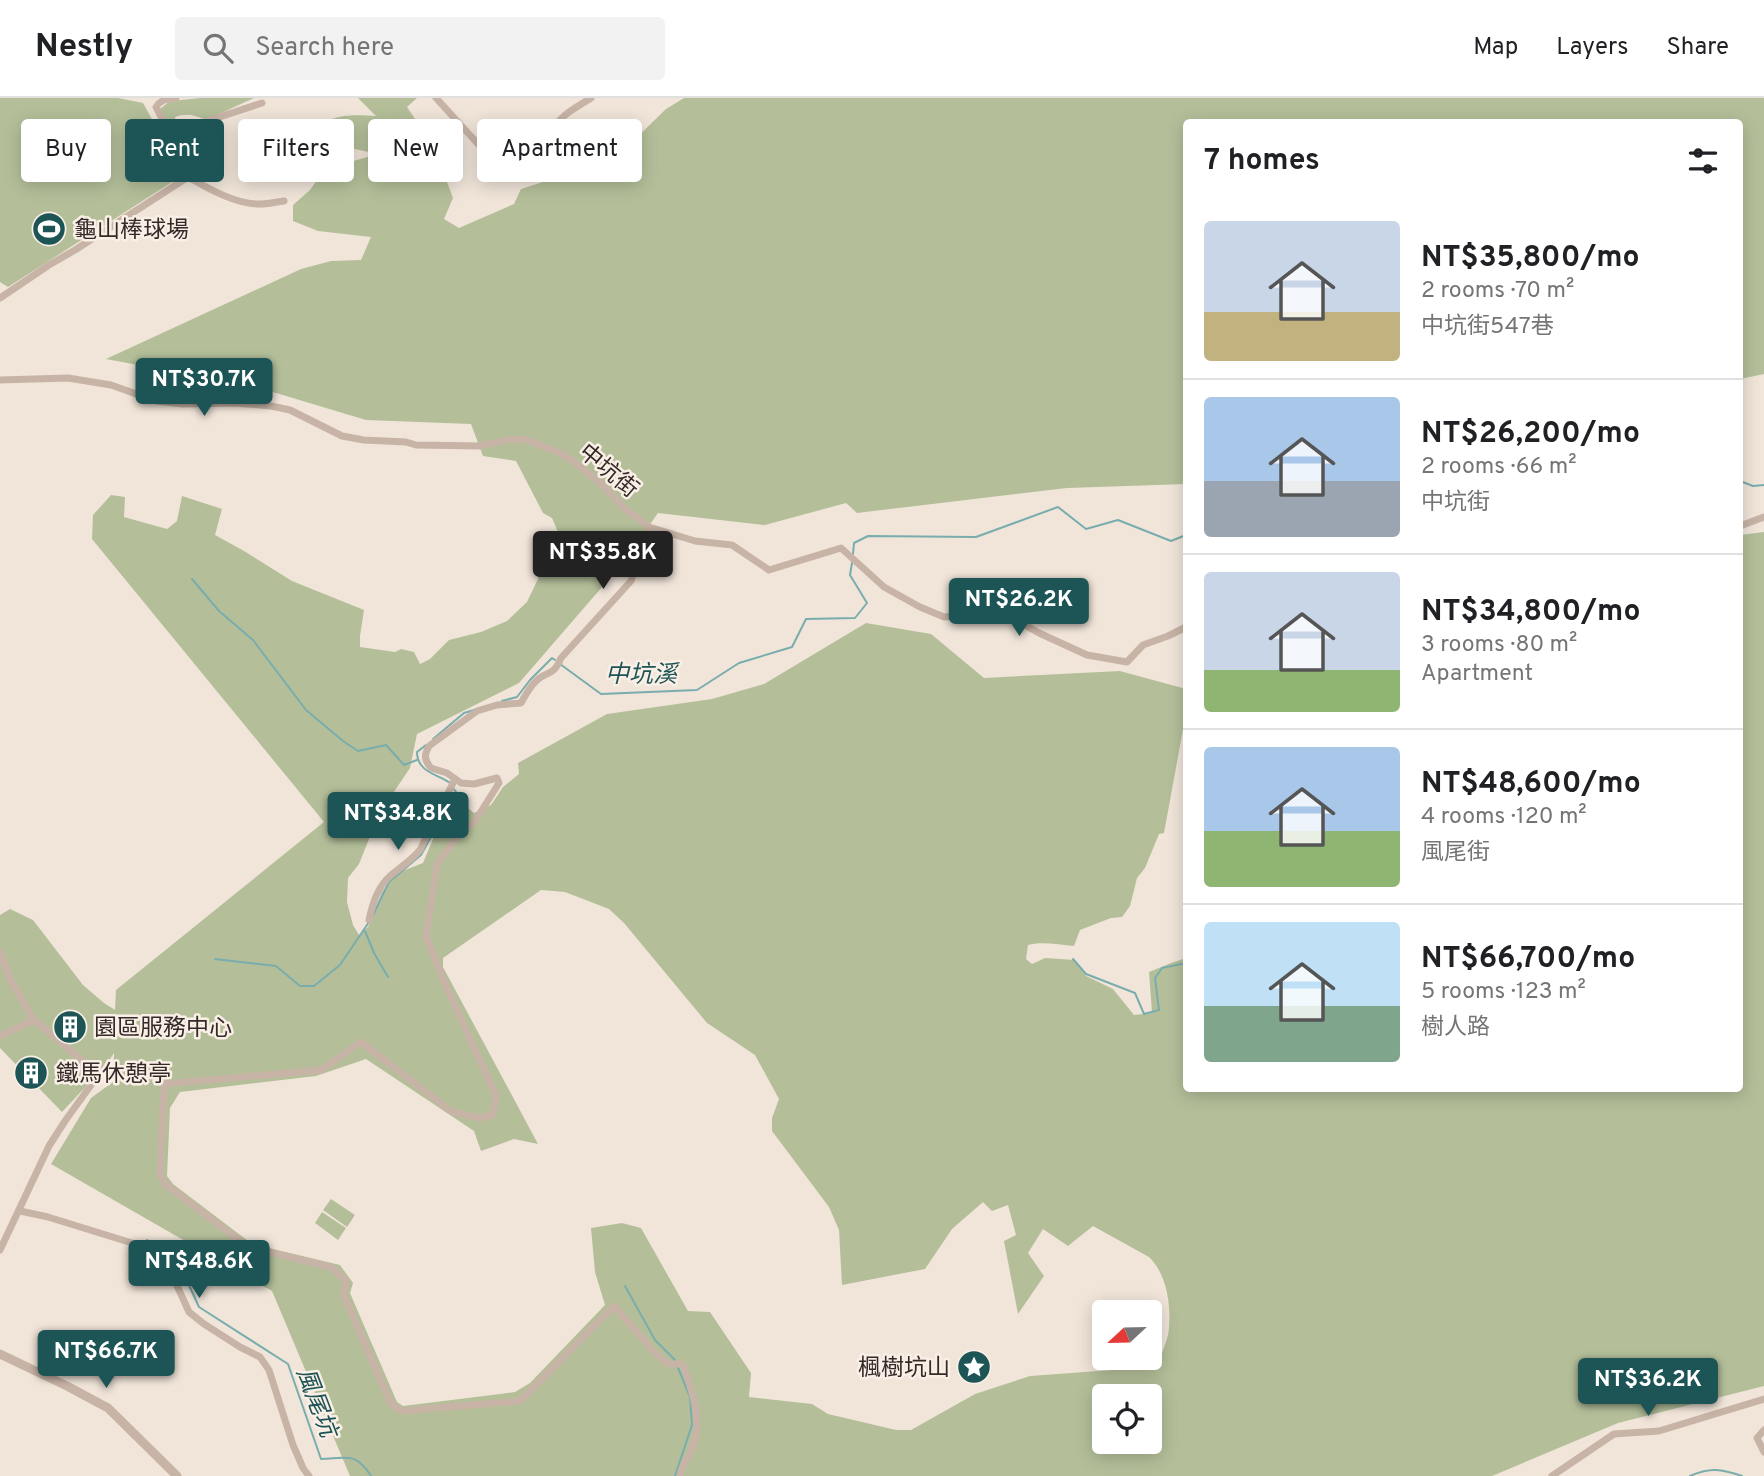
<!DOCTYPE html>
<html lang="en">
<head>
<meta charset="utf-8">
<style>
	body { margin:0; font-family:Overpass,"Noto Sans TC",sans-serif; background:#f2f2f2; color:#202124; height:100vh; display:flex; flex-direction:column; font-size:26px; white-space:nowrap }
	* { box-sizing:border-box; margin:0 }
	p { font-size:23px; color:#757577 }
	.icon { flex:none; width:38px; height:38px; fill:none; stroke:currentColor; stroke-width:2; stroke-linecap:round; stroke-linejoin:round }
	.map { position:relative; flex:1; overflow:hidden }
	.side { position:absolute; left:1183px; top:21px; width:560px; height:973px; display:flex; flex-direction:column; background:#fff; border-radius:7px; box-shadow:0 4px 18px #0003 }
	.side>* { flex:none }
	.hud { position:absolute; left:21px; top:21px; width:665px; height:63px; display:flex; gap:14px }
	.needle { width:46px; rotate:248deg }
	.tools { position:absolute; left:1092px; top:1202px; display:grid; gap:14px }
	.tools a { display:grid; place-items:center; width:70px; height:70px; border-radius:7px; background:#fff; box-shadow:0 4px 18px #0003; font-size:35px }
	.price { position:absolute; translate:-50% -60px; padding:0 16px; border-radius:7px; background:#1d5455; color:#fff; font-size:23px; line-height:46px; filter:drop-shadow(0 2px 4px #0008) }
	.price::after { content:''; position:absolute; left:50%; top:42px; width:21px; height:16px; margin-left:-10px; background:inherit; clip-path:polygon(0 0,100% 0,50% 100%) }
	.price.selected { background:#222; color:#fff }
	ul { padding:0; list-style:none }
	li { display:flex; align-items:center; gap:21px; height:175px; padding:0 21px }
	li+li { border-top:2px solid #e0e0e0 }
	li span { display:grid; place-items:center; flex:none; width:196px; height:140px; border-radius:7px; color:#555 }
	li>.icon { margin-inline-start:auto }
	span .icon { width:84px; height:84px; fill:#fffc; stroke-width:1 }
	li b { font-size:30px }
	h2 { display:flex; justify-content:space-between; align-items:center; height:84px; padding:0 21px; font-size:30px }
	.chip { padding:0 24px; border-radius:7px; background:#fff; box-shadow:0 4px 18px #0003; font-size:24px; line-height:63px }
	.chip.selected { background:#1d5455; color:#fff }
	header { display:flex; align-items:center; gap:42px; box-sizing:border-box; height:98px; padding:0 35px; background:#fff; border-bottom:2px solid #e0e0e0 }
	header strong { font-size:33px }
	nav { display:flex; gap:38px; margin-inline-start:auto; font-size:24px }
	.search { width:490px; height:63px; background:#f2f2f2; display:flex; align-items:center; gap:18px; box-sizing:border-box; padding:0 24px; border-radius:7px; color:#757577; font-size:26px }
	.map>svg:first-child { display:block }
</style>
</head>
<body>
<header>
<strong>Nestly</strong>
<div class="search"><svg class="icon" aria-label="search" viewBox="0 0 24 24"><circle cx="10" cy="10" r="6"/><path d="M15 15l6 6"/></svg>Search here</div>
<nav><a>Map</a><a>Layers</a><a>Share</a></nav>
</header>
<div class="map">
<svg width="1764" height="1378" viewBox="0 0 1764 1378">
	<rect width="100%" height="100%" fill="#f1e5d9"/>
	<g fill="#b4bf9a" fill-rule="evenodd">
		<polygon points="0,0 118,0 143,5 183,77 8,189 0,184"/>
		<path d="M201,0H254L206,22C194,17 187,15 175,19L177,30L169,32L160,11L170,3Z"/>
		<path d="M358,0H417L407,9C427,37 442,68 453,100L444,121L459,130L514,106L521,91L549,82L553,70L589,64L624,52L666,11L684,0H1764V276L1740,281V24H1186V386L1067,390L857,415L846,405L765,427L658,415L622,466L519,585L417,636L410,670L379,716L359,766L348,780L347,804L353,827L359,837L368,829L382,794L397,775L423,765L438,729L459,703L474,715L491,707L503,689L519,676L518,665L607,616L712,601L764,586L866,525L931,536L984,580L1120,573L1186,591V615L1164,735L1159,736L1145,770L1137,780L1130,808L1122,819L1111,820L1080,832L1074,848C1060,847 1041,843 1028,847L1026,861L1032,866L1045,860L1075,862L1086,878L1113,891L1134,917L1152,915L1149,874L1171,865L1186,860V990H1740V437L1764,434V1288L1618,1325L1492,1378H350L272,1193L51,1066L91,1000L113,984L114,955L106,967L62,1014L0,950V817L10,811L33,822L83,887L104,905L115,912L116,892L324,724L92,441L93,417L111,397L125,399L124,419L167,431L177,423L182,398L222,411L215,437L244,453L292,483L364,512L360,538V549L395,554L401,551L414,554L420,566L430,561L449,542L481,534L507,523L527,504L538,481L541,442L561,441L552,420L543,415L516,363L483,358L471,326L366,322L256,289L106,261L301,171L331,163L361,162L371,139L318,133L293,123V107L310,92L325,71L378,56L350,50L309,36C330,16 348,16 376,18ZM541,792L565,794L609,811L624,825L707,925L755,957L779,1001L772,1020V1033L829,1109L839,1132L842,1187L925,1171L952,1131L983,1104L992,1113L1008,1107L1016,1137L1004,1143L1018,1216L1044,1178L1028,1155L1043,1131L1068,1148L1093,1128L1149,1159C1166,1175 1171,1205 1169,1228C1169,1238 1165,1246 1162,1255L1125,1269L1112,1272L1030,1278L975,1296L911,1332H896L828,1316L812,1306L749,1299L751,1275L710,1214L688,1213L641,1130L622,1125L591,1130L595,1174L605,1207L530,1285L515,1294L403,1308L397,1304L350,1195L353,1185L340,1167L252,1146L173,1086L167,1078L170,1010L180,994L316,978L366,961L474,1033L481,1053L514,1041L538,1046L443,869V860ZM1104,1298H1150V1344H1104Z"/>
		<polygon points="331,1101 355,1117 347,1129 323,1112"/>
		<polygon points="322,1114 346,1130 338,1142 315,1125"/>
	</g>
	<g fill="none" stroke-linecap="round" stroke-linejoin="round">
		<g stroke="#79adad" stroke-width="2">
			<polyline points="1740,383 1753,388 1764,387"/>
			<polyline points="853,456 854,445 868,438 976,439 1058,409 1086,431 1118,422 1171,443 1186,437"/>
			<polyline points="192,481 219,513 253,542 306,612 343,643 358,653 386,647 404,667 417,662"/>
			<polyline points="560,566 601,596 697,592 739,565 792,549 806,521 855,520 867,505 850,477 852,465"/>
			<polyline points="502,603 517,599 530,582 552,560 555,562"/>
			<polyline points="433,641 464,615 474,612"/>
			<path d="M426,647L417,654C417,674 437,676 450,685"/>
			<polyline points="373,817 389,784 421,757 456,694 453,690"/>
			<polyline points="365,833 374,855 388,879"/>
			<polyline points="215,861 276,868 300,888 314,888 340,867 369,824"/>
			<polyline points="1073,861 1086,876 1135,895 1144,916 1159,912 1155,880 1162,870 1186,865"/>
			<path d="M147,1142L176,1159L199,1209L288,1266L321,1361C347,1360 356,1354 371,1378"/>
			<polyline points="625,1188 655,1242 675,1262"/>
			<polyline points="675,1378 692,1327 690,1299 677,1267"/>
			<path d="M1690,1378C1710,1369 1722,1371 1742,1378"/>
		</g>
		<g stroke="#c8b4a6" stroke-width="7">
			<path d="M176,0C168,1 161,1 156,9L187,70L188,79"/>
			<path d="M436,0L479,47C484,47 491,47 495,49C521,61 513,81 548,63C552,53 551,44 553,34C556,19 579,8 591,0"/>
			<polyline points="173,41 179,33 189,29 262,5"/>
			<path d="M188,79C209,91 237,107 261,106C269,106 276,104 284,103"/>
			<polyline points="0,200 49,167 75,152 188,79"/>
			<polyline points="0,282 68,280 111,287 156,303 183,306 235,305 271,308 290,312 342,338 364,342 406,344 416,347 480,348 512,341 527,342 558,354 573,363 599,384 625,411 649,429 695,443 732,447 769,472 841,450 884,489 920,509 944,519 983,516 986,511 1003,509 1011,519 1039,535 1087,557 1127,564 1143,547 1168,538 1186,529"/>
			<polyline points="1740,428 1764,419"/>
			<path d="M649,429L631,483L561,560C553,580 546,572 535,584C529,590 525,598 521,605L497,607L477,613L429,648C424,657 424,662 431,670L447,675L461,685L474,686L497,680L499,685L475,723L461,734L437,766L426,838L446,888L496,998L493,1017L480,1020L452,1014L361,944L321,972L164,986L160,1076L165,1086L248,1149L331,1169L346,1183L344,1198L391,1306L401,1313L520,1303L614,1208L654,1254L668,1266H683C692,1294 703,1320 693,1348C690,1358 681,1367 680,1378"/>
			<path d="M369,822C372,807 377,790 389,779C399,770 411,763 420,752L455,681"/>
			<polyline points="0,854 11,883 34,922 99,976 65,1023 49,1048 0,1152"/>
			<polyline points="0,938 34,922"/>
			<polyline points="20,1113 48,1119 132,1145 151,1151 165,1161 189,1214 204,1226 240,1249 260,1259 269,1272 293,1347 303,1370 309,1378"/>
			<polyline points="1764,1332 1757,1340 1764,1354"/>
			<polyline points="1552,1378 1614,1336 1659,1333 1764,1301"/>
		</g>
		<polyline stroke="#c8b4a6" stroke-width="9" points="0,1256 67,1288 108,1310 177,1378"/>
	</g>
	<defs>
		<g id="stadium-disc" transform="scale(1.75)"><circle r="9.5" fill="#1d5455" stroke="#f9efe6"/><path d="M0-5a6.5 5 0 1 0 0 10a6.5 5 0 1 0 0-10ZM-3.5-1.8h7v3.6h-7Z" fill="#fff"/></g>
		<g id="building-disc" transform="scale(1.75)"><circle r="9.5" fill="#1d5455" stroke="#f9efe6"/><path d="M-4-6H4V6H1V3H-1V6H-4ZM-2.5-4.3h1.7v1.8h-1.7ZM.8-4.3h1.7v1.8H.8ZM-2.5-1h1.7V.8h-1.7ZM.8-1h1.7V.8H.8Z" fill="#fff"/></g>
		<g id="sight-disc" transform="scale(1.75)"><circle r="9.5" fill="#1d5455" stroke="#f9efe6"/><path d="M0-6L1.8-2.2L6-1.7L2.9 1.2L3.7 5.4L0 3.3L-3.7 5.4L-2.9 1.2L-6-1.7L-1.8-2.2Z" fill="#fff"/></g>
	</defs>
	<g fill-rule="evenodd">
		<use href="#stadium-disc" x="49" y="131"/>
		<use href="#building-disc" x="70" y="929"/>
		<use href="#building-disc" x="31" y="975"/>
		<use href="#sight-disc" x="974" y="1269"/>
	</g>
	<g text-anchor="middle" stroke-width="5" stroke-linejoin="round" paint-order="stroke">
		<g font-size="23" fill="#342a27" stroke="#f9efe6" text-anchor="start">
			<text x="74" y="139">龜山棒球場</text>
			<text x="94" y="937">園區服務中心</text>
			<text x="56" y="983">鐵馬休憩亭</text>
			<text x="950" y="1277" text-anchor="end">楓樹坑山</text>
		</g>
		<g font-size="23" fill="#342a27" stroke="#f9efe6">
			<text transform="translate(609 372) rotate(40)" y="8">中坑街</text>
		</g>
		<g font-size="24" font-style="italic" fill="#1d5455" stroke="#f9efe6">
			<text x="641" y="584">中坑溪</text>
			<text transform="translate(317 1304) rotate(69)" y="8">風尾坑</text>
		</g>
	</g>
</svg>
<div class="tools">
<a><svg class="needle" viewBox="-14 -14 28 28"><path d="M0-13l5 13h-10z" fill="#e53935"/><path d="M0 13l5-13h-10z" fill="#757577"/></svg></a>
<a><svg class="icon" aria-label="locate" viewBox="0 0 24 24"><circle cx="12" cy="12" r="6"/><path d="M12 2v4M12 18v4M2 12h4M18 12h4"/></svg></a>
</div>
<b class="price" style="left:204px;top:320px">NT$30.7K</b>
<b class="price selected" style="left:603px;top:493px">NT$35.8K</b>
<b class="price" style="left:1019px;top:540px">NT$26.2K</b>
<b class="price" style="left:398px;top:754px">NT$34.8K</b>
<b class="price" style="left:199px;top:1202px">NT$48.6K</b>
<b class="price" style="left:106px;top:1292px">NT$66.7K</b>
<b class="price" style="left:1648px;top:1320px">NT$36.2K</b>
<div class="hud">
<a class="chip">Buy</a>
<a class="chip selected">Rent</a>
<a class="chip">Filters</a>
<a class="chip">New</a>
<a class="chip">Apartment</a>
</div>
<section class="side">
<h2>7 homes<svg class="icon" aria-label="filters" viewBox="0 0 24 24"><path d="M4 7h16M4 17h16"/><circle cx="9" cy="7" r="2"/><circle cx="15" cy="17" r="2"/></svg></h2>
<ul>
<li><span style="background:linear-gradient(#c9d6e8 65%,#c2b280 0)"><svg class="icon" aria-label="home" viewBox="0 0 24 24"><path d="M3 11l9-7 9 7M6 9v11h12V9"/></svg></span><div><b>NT$35,800/mo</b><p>2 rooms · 70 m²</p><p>中坑街547巷</p></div></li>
<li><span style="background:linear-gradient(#a9c7e8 60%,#9aa5b1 0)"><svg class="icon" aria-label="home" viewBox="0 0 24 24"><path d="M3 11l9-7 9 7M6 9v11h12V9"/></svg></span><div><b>NT$26,200/mo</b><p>2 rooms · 66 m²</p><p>中坑街</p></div></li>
<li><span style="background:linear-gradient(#c9d6e8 70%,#8fb573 0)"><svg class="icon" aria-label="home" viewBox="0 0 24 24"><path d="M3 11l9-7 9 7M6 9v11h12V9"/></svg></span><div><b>NT$34,800/mo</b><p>3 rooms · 80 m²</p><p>Apartment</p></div></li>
<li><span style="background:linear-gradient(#a9c7e8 60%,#8fb573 0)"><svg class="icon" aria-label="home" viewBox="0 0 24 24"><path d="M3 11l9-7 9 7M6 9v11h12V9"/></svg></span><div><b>NT$48,600/mo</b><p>4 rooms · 120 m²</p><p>風尾街</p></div></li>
<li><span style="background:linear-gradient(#bfe0f5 60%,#7fa58c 0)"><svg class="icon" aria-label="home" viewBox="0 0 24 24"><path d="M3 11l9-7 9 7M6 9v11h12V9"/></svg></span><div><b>NT$66,700/mo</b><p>5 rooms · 123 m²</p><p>樹人路</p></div></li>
</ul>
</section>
</div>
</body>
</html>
